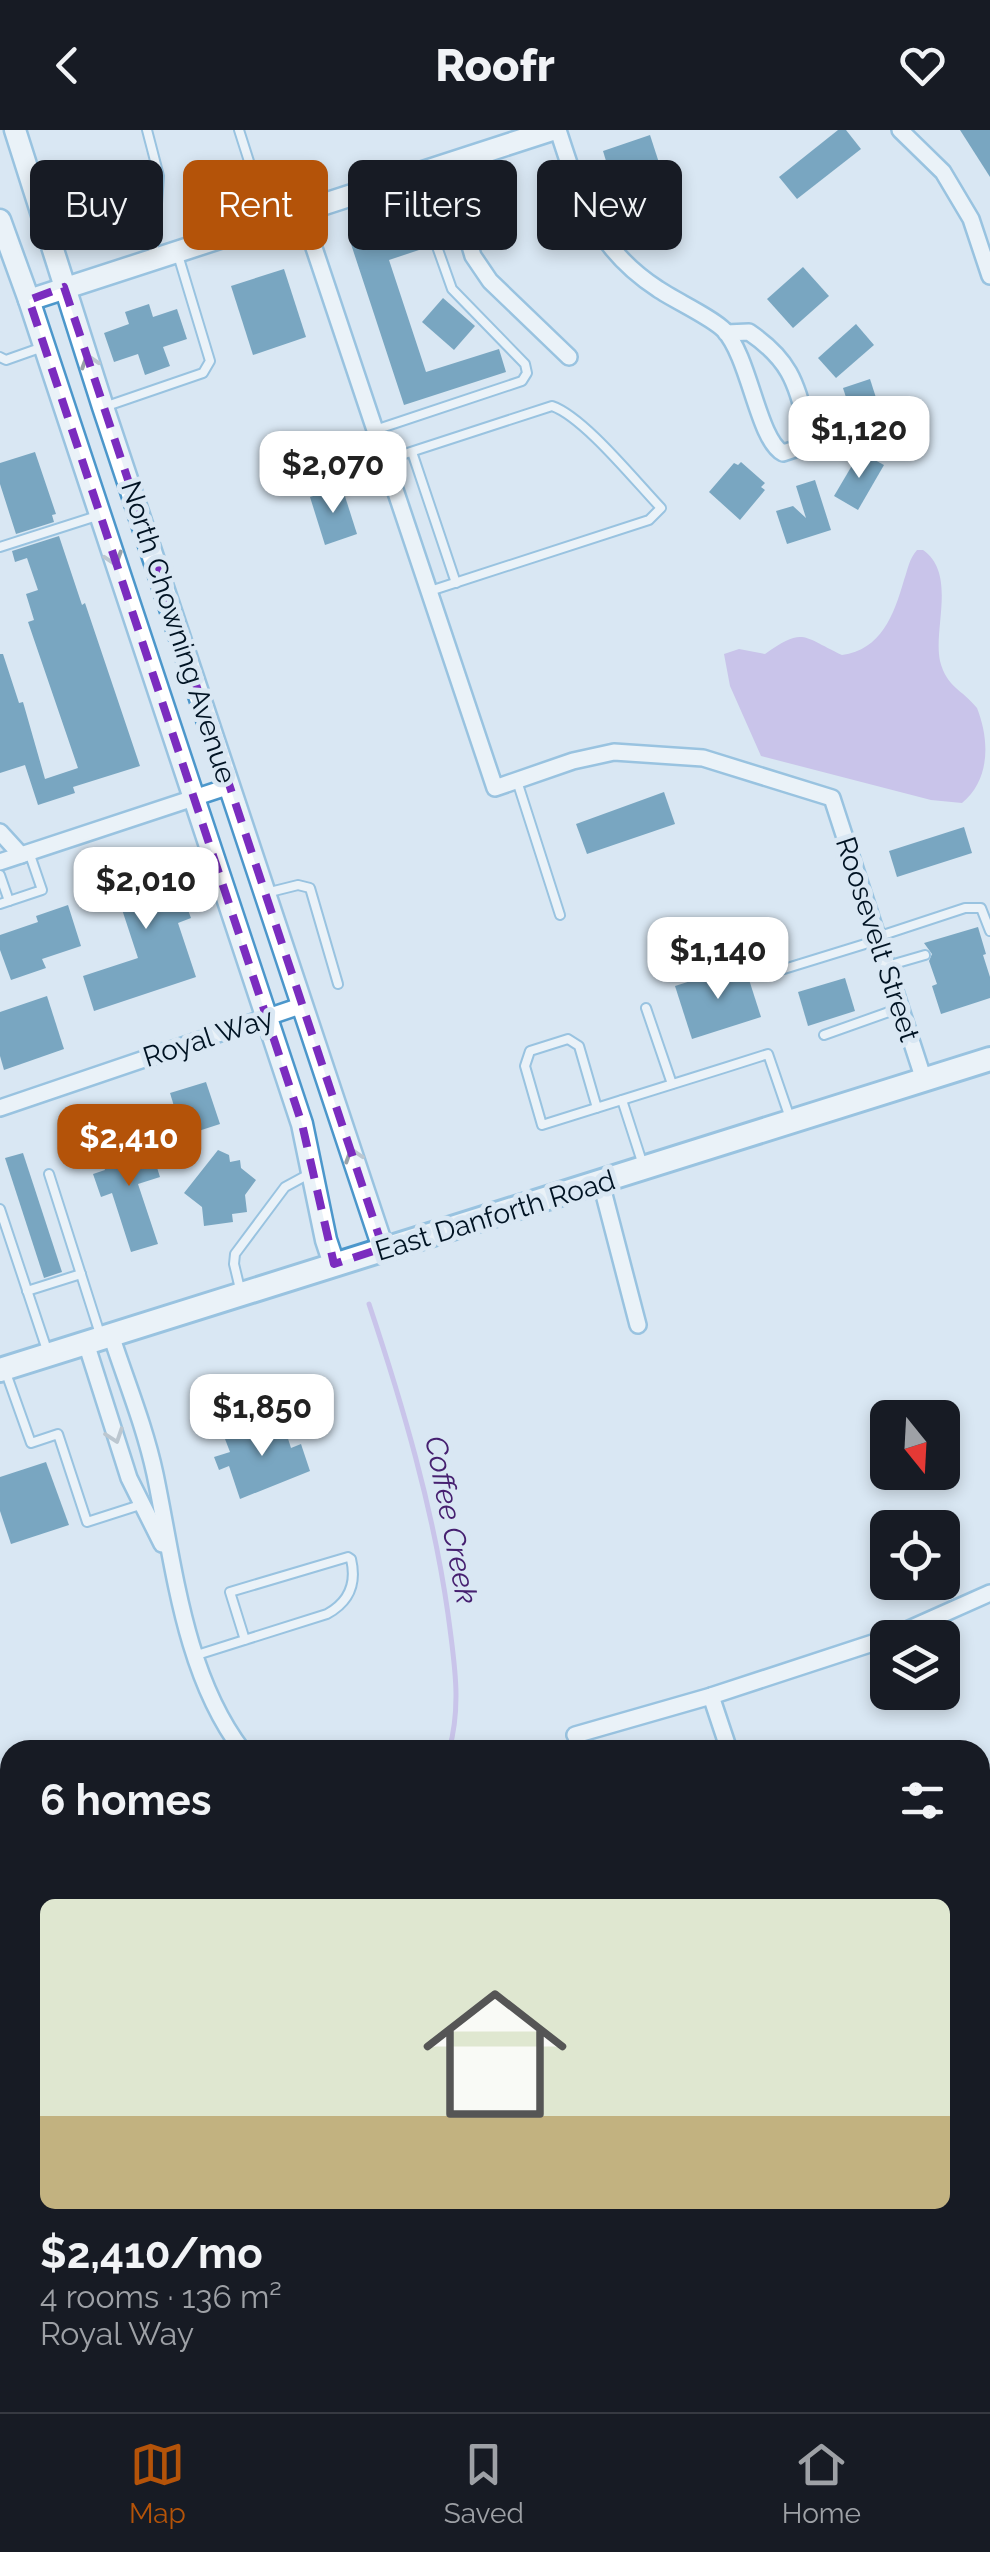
<!DOCTYPE html>
<html lang="en">
<head>
<meta charset="utf-8">
<style>
	body { margin:0; font-family:Raleway,sans-serif; background:#20242c; color:#f1f3f6; height:100vh; display:flex; flex-direction:column; font-size:38px; white-space:nowrap }
	* { box-sizing:border-box; margin:0 }
	p { font-size:32px; color:#9ea1a6 }
	.icon { flex:none; width:55px; height:55px; fill:none; stroke:currentColor; stroke-width:2; stroke-linecap:round; stroke-linejoin:round }
	.map { position:relative; flex:1; overflow:hidden }
	.details { position:absolute; left:0px; top:1610px; width:990px; height:672px; display:flex; flex-direction:column; background:#171b24; border-radius:30px 30px 0 0; box-shadow:0 5px 15px #0003 }
	.details>* { flex:none }
	.top-card { position:absolute; left:30px; top:30px; width:930px; height:90px; display:flex; gap:20px }
	.needle { width:65px; rotate:162deg }
	.controls { position:absolute; left:870px; top:1270px; display:grid; gap:20px }
	.controls a { display:grid; place-items:center; width:90px; height:90px; border-radius:15px; background:#171b24; box-shadow:0 5px 15px #0003; font-size:50px }
	.price { position:absolute; translate:-50% -85px; padding:0 22px; border-radius:20px; background:#fff; color:#222; font-size:32px; line-height:65px; filter:drop-shadow(0 2px 5px #0008) }
	.price::after { content:''; position:absolute; left:50%; top:60px; width:30px; height:22px; margin-left:-15px; background:inherit; clip-path:polygon(0 0,100% 0,50% 100%) }
	.price.selected { background:#b45309; color:#fff }
	ul { padding:0; list-style:none }
	li { display:grid; align-content:center; gap:20px; height:530px; padding:0 40px }
	li+li { border-top:2px solid #363941 }
	li span { display:grid; place-items:center; height:310px; border-radius:15px; color:#555 }
	li>.icon { margin-inline-start:auto }
	span .icon { width:180px; height:180px; fill:#fffc; stroke-width:1 }
	li b { font-size:42px }
	h2 { display:flex; justify-content:space-between; align-items:center; height:120px; padding:0 40px; font-size:42px }
	.tag { padding:0 35px; border-radius:15px; background:#171b24; box-shadow:0 5px 15px #0003; font-size:35px; line-height:90px }
	.tag.selected { background:#b45309; color:#fff }
	header { display:flex; justify-content:space-between; align-items:center; height:130px; padding:0 40px; background:#171b24; font-size:45px; font-weight:800 }
	.dock { display:flex; justify-content:space-around; align-items:center; height:140px; border-top:2px solid #363941; background:#171b24; font-size:28px; color:#9ea1a6 }
	.dock a { display:grid; justify-items:center; gap:5px }
	.dock .selected { color:#b45309 }
	.map>svg:first-child { display:block }
</style>
</head>
<body>
<header><svg class="icon" aria-label="back" viewBox="0 0 24 24"><path d="M15 5l-7 7 7 7"/></svg>Roofr<svg class="icon" aria-label="heart" viewBox="0 0 24 24"><path d="M12 20l-8-8c-3-5 5-10 8-4 3-6 11-1 8 4z"/></svg></header>
<div class="map">
<svg width="990" height="2282" viewBox="0 0 990 2282">
	<rect width="100%" height="100%" fill="#d9e7f3"/>
	<path fill="#b59adf" d="M917,420H923C957,444 933,498 940,531C947,558 962,559 977,578C990,611 990,650 962,673L931,670L761,626L730,556L724,524L739,519L765,524C804,496 803,507 842,525C881,520 894,485 904,450C908,439 909,429 917,420Z"/>
	<g fill="none" stroke-linecap="round" stroke-linejoin="round">
		<g stroke="#b59adf" stroke-width="5">
			<path d="M369,1174C403,1276 433,1378 448,1484C454,1530 462,1575 449,1620"/>
			<polyline points="401,2282 409,2272"/>
		</g>
	</g>
	<g fill="#055785">
		<polygon points="838,0 846,0 861,19 797,69 779,47"/>
		<polygon points="960,0 990,0 990,47"/>
		<polygon points="650,5 662,42 614,57 603,21"/>
		<polygon points="412,89 422,119 389,130 426,242 499,219 506,242 404,275 350,111"/>
		<polygon points="803,137 829,166 793,198 767,169"/>
		<polygon points="284,139 306,207 253,225 231,156"/>
		<polygon points="443,168 475,196 454,220 422,192"/>
		<polygon points="149,174 153,187 177,179 187,209 163,217 170,236 145,245 138,224 114,232 104,203 129,194 125,182"/>
		<polygon points="856,194 874,215 836,248 818,228"/>
		<polygon points="870,249 887,302 860,311 843,258"/>
		<polygon points="35,322 56,384 52,385 54,392 16,404 0,354 0,333"/>
		<polygon points="860,322 884,335 858,380 834,366"/>
		<polygon points="741,332 765,353 761,357 765,360 740,390 709,362 734,333 738,335"/>
		<polygon points="815,350 831,400 787,414 776,381 793,376 806,388 796,356"/>
		<polygon points="342,357 357,404 325,415 310,367"/>
		<polygon points="59,406 82,475 85,473 140,636 73,657 75,663 38,675 25,635 0,643 0,524 3,524 19,573 23,572 45,649 78,638 28,492 34,490 26,464 38,460 27,428 15,432 12,421"/>
		<polygon points="664,662 675,694 587,724 576,694"/>
		<polygon points="964,697 972,723 897,747 889,721"/>
		<polygon points="165,718 191,788 178,793 196,847 94,881 83,846 138,828 108,737"/>
		<polygon points="68,775 81,816 42,829 46,838 11,850 0,820 0,805 38,792 36,786"/>
		<polygon points="978,797 986,824 983,825 990,847 990,868 941,884 932,856 937,854 929,831 932,824 924,813"/>
		<polygon points="744,834 761,887 692,909 675,856"/>
		<polygon points="845,848 855,881 808,896 798,862"/>
		<polygon points="47,866 64,919 4,940 0,926 0,882"/>
		<polygon points="206,952 220,994 183,1006 170,963"/>
		<polygon points="135,1006 142,1028 153,1025 160,1047 138,1054 158,1114 131,1122 112,1063 101,1067 93,1044 105,1040 98,1018"/>
		<polygon points="218,1020 229,1025 230,1032 240,1030 241,1038 256,1050 245,1065 247,1082 232,1084 233,1092 204,1096 202,1077 184,1063"/>
		<polygon points="23,1023 62,1142 44,1148 5,1028"/>
		<polygon points="282,1290 291,1318 301,1314 310,1341 240,1369 229,1336 219,1340 214,1327 230,1322 225,1309"/>
		<polygon points="46,1332 69,1395 11,1414 0,1381 0,1347"/>
	</g>
	<g fill="none" stroke-linecap="round" stroke-linejoin="round">
		<g stroke="#4c97cb" stroke-width="12">
			<g id="service">
				<polyline points="147,0 159,46 153,128"/>
				<polyline points="239,0 268,91"/>
				<polyline points="0,227 6,230 40,218"/>
				<polyline points="107,276 203,243 210,231 178,125"/>
				<polyline points="375,300 522,251 527,243 525,234 452,159 413,49"/>
				<polyline points="412,322 456,453"/>
				<path d="M386,330L552,276C584,287 636,352 661,378L649,390L430,461"/>
				<polyline points="0,417 100,385"/>
				<polyline points="517,651 560,785"/>
				<polyline points="0,745 9,771"/>
				<polyline points="266,763 298,755 310,758 338,854"/>
				<polyline points="0,774 42,760 29,722"/>
				<polyline points="877,807 965,778 981,778 990,801"/>
				<polyline points="887,836 925,825"/>
				<polyline points="784,839 878,810"/>
				<polyline points="646,878 672,954"/>
				<polyline points="824,905 900,878"/>
				<polyline points="622,970 643,1035"/>
				<path d="M597,978L579,916L568,909L530,921L525,936L542,995C618,971 693,948 768,924L790,988"/>
				<polyline points="49,1044 100,1204"/>
				<polyline points="0,1079 47,1220"/>
				<polyline points="27,1161 81,1144"/>
				<polyline points="241,1163 234,1134 235,1124 285,1057 309,1044"/>
				<polyline points="6,1243 31,1313 58,1304 87,1392 140,1375"/>
				<path d="M197,1525L327,1484C349,1472 357,1454 351,1429L348,1427L230,1462L245,1510"/>
			</g>
		</g>
		<g stroke="#4c97cb" stroke-width="20">
			<g id="minor">
				<path d="M558,0C580,68 595,118 658,159C674,170 713,188 724,200C750,228 758,310 783,323L801,317L809,303C796,255 793,232 749,202L726,203"/>
				<polyline points="900,0 943,42 971,89 990,146"/>
				<polyline points="446,35 473,126 490,151 569,227"/>
				<polyline points="302,82 495,658 573,631 614,622 703,628 832,668 924,950"/>
				<polyline points="0,702 21,725"/>
				<polyline points="0,732 230,656"/>
				<polyline points="0,978 303,875"/>
				<polyline points="601,1053 638,1195"/>
				<path d="M111,1205C126,1251 145,1297 155,1344C174,1435 184,1544 242,1620"/>
				<polyline points="86,1213 129,1348 162,1414"/>
				<polyline points="889,1508 990,1463"/>
				<polyline points="711,1566 729,1620"/>
				<polyline points="575,1605 711,1566 888,1508"/>
				<polyline points="980,2156 990,2155"/>
				<polyline points="0,2271 28,2282"/>
				<polyline points="596,2272 606,2282"/>
				<polyline points="105,2282 124,2272"/>
				<polyline points="474,2282 476,2272"/>
			</g>
		</g>
		<g stroke="#4c97cb" stroke-width="25">
			<g id="tertiary">
				<polyline points="15,0 103,277 383,1118"/>
				<polyline points="0,90 29,170 302,994 326,1110 334,1134"/>
				<polyline points="29,170 552,0"/>
			</g>
		</g>
		<g stroke="#4c97cb" stroke-width="28">
			<polyline id="secondary" points="0,1240 990,929"/>
		</g>
		<use href="#service" stroke="#fff" stroke-width="8"/>
		<use href="#minor" stroke="#fff" stroke-width="15"/>
		<use href="#tertiary" stroke="#fff" stroke-width="20"/>
		<use href="#secondary" stroke="#fff" stroke-width="22"/>
	</g>
	<defs><path id="oneway-chevron" d="M-2-3.5L2.5 0L-2 3.5" fill="none" stroke-width="1.6" stroke-linecap="round" stroke-linejoin="round" transform="scale(2.5)"/></defs>
	<g stroke="#99a1a7">
		<use href="#oneway-chevron" transform="translate(89 231) rotate(-108)"/>
		<use href="#oneway-chevron" transform="translate(114 429) rotate(72)"/>
		<use href="#oneway-chevron" transform="translate(353 1025) rotate(-108)"/>
		<use href="#oneway-chevron" transform="translate(115 1306) rotate(71)"/>
	</g>
	<path d="M0 0H990V2282H0ZM64,157L383,1118L334,1134L302,994L29,170Z" fill="#d9e7f3" fill-opacity=".55" fill-rule="evenodd"/>
	<path fill="none" stroke="#7b2cbf" stroke-width="8" stroke-dasharray="20 12" stroke-linejoin="round" d="M64,157L383,1118L334,1134L302,994L29,170Z"/>
	<g text-anchor="middle" stroke-width="10" stroke-linejoin="round" paint-order="stroke">
		<g font-size="28" fill="#001323" stroke="#d9e7f3">
			<text transform="translate(179 502) rotate(72)" y="10">North Chowning Avenue</text>
			<text transform="translate(878 809) rotate(72)" y="10">Roosevelt Street</text>
			<text transform="translate(208 907) rotate(-18)" y="10">Royal Way</text>
			<text transform="translate(495 1085) rotate(-17)" y="10">East Danforth Road</text>
		</g>
		<g font-size="30" font-style="italic" fill="#462070" stroke="#d9e7f3">
			<text transform="translate(451 1390) rotate(79)" y="10">Coffee Creek</text>
		</g>
	</g>
</svg>
<div class="controls">
<a><svg class="needle" viewBox="-14 -14 28 28"><path d="M0-13l5 13h-10z" fill="#e53935"/><path d="M0 13l5-13h-10z" fill="#9ea1a6"/></svg></a>
<a><svg class="icon" aria-label="locate" viewBox="0 0 24 24"><circle cx="12" cy="12" r="6"/><path d="M12 2v4M12 18v4M2 12h4M18 12h4"/></svg></a>
<a><svg class="icon" aria-label="layers" viewBox="0 0 24 24"><path d="M12 4l9 5-9 5-9-5zM3 14l9 5 9-5"/></svg></a>
</div>
<b class="price" style="left:859px;top:351px">$1,120</b>
<b class="price" style="left:333px;top:386px">$2,070</b>
<b class="price" style="left:146px;top:802px">$2,010</b>
<b class="price" style="left:718px;top:872px">$1,140</b>
<b class="price selected" style="left:129px;top:1059px">$2,410</b>
<b class="price" style="left:262px;top:1329px">$1,850</b>
<div class="top-card">
<a class="tag">Buy</a>
<a class="tag selected">Rent</a>
<a class="tag">Filters</a>
<a class="tag">New</a>
</div>
<section class="details">
<h2>6 homes<svg class="icon" aria-label="filters" viewBox="0 0 24 24"><path d="M4 7h16M4 17h16"/><circle cx="9" cy="7" r="2"/><circle cx="15" cy="17" r="2"/></svg></h2>
<ul>
<li><span style="background:linear-gradient(#dfe7d0 70%,#c2b280 0)"><svg class="icon" aria-label="home" viewBox="0 0 24 24"><path d="M3 11l9-7 9 7M6 9v11h12V9"/></svg></span><div><b>$2,410/mo</b><p>4 rooms · 136 m²</p><p>Royal Way</p></div></li>
</ul>
</section>
</div>
<nav class="dock">
<a class="selected"><svg class="icon" aria-label="map" viewBox="0 0 24 24"><path d="M3 6l6-2 6 2 6-2v14l-6 2-6-2-6 2zM9 4v14M15 6v14"/></svg>Map</a>
<a><svg class="icon" aria-label="saved" viewBox="0 0 24 24"><path d="M7 4h10v16l-5-4-5 4z"/></svg>Saved</a>
<a><svg class="icon" aria-label="home" viewBox="0 0 24 24"><path d="M3 11l9-7 9 7M6 9v11h12V9"/></svg>Home</a>
</nav>
</body>
</html>
